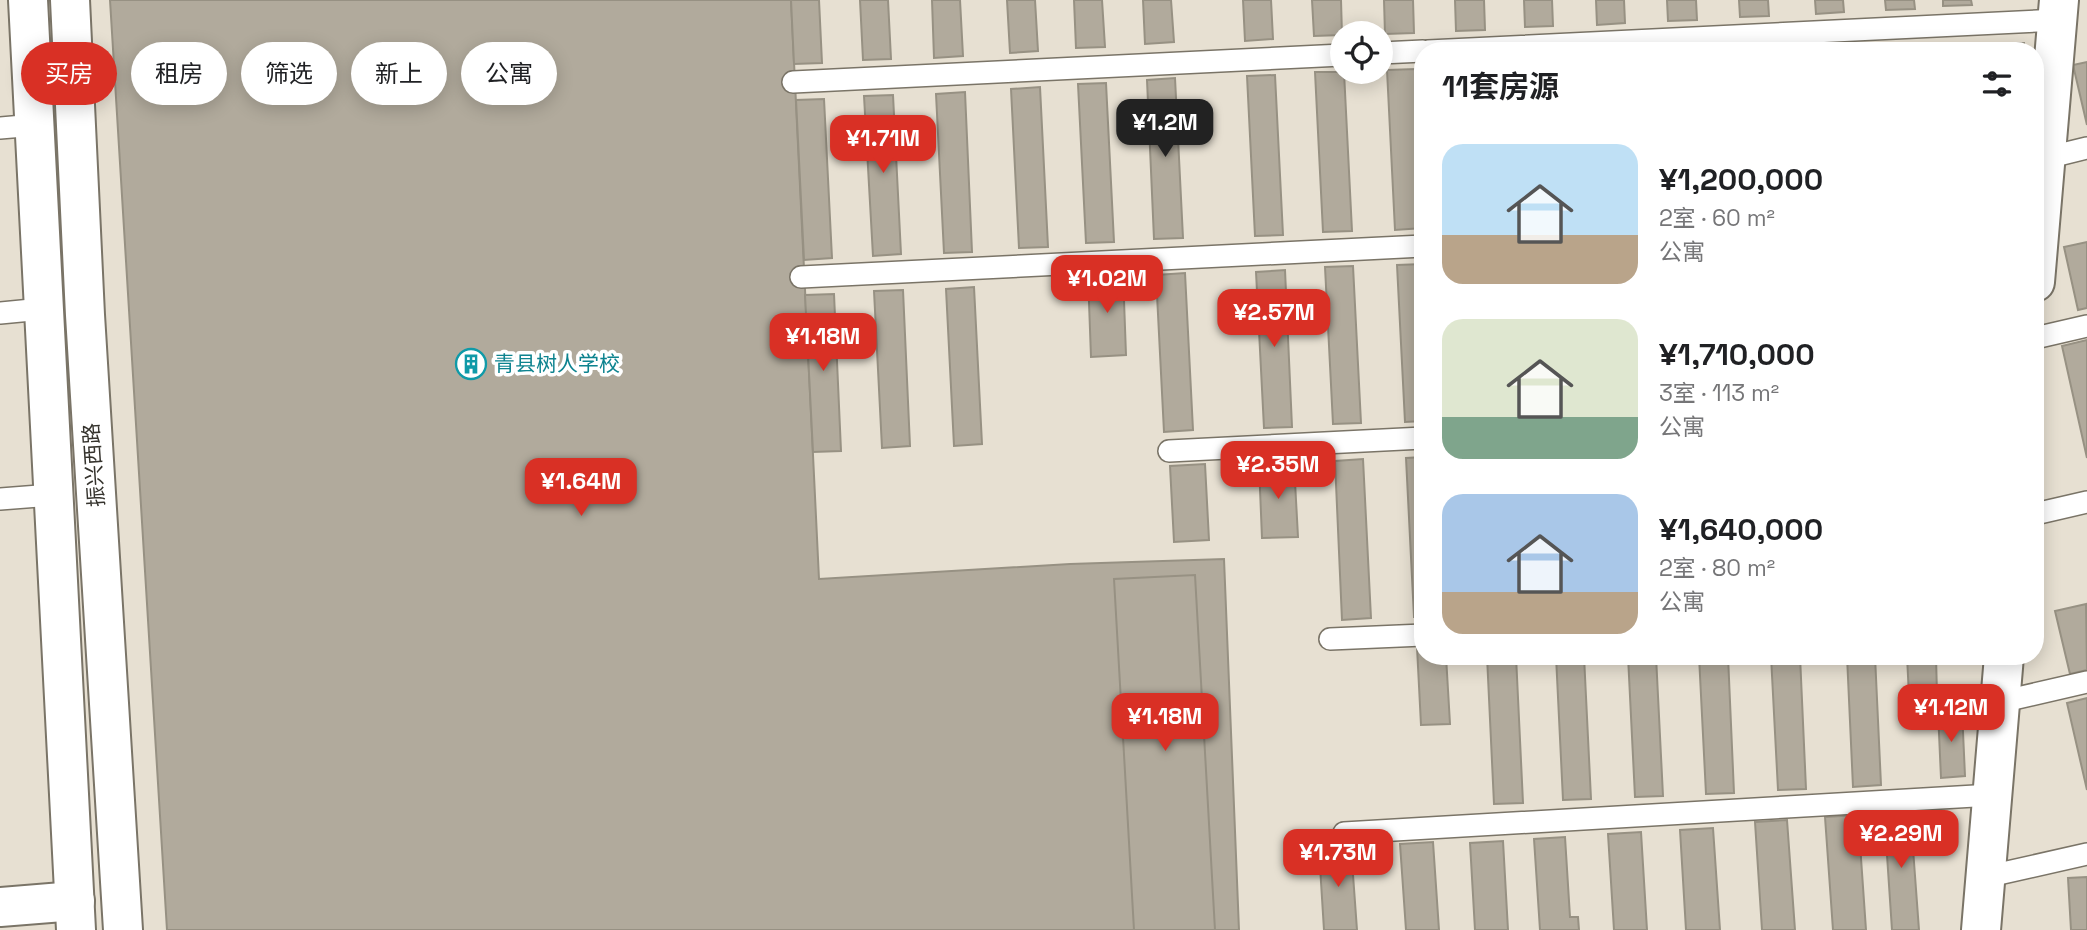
<!DOCTYPE html>
<html lang="zh">
<head>
<meta charset="utf-8">
<style>
	body { margin:0; font-family:"Space Grotesk","Noto Sans SC",sans-serif; background:#f6f6f6; color:#202124; height:100vh; display:flex; flex-direction:column; font-size:26px; white-space:nowrap }
	* { box-sizing:border-box; margin:0 }
	p { font-size:23px; color:#757577 }
	.icon { flex:none; width:38px; height:38px; fill:none; stroke:currentColor; stroke-width:2; stroke-linecap:round; stroke-linejoin:round }
	.map { position:relative; flex:1; overflow:hidden }
	.panel { position:absolute; left:1414px; top:42px; width:630px; height:623px; display:flex; flex-direction:column; background:#fff; border-radius:28px; box-shadow:0 4px 18px #0003 }
	.panel>* { flex:none }
	.guide { position:absolute; left:21px; top:42px; width:665px; height:63px; display:flex; gap:14px }
	.controls { position:absolute; left:1330px; top:21px; display:grid; gap:14px }
	.controls a { display:grid; place-items:center; width:63px; height:63px; border-radius:50%; background:#fff; box-shadow:0 4px 18px #0003; font-size:35px }
	.price { position:absolute; translate:-50% -60px; padding:0 16px; border-radius:14px; background:#d93025; color:#fff; font-size:23px; line-height:46px; filter:drop-shadow(0 2px 4px #0008) }
	.price::after { content:''; position:absolute; left:50%; top:42px; width:21px; height:16px; margin-left:-10px; background:inherit; clip-path:polygon(0 0,100% 0,50% 100%) }
	.price.active { background:#222; color:#fff }
	ul { padding:0; list-style:none }
	li { display:flex; align-items:center; gap:21px; height:175px; padding:0 28px }
	li span { display:grid; place-items:center; flex:none; width:196px; height:140px; border-radius:21px; color:#555 }
	li>.icon { margin-inline-start:auto }
	span .icon { width:84px; height:84px; fill:#fffc; stroke-width:1 }
	li b { font-size:30px }
	h2 { display:flex; justify-content:space-between; align-items:center; height:84px; padding:0 28px; font-size:30px }
	.pill { padding:0 24px; border-radius:32px; background:#fff; box-shadow:0 4px 18px #0003; font-size:24px; line-height:63px }
	.pill.active { background:#d93025; color:#fff }
	.map>svg:first-child { display:block }
</style>
</head>
<body>
<div class="map">
<svg width="2087" height="930" viewBox="0 0 2087 930">
	<rect width="100%" height="100%" fill="#e7e0d2"/>
	<g fill="#b1aa9c" stroke="#979183" stroke-width="2">
		<polygon points="110,0 791,0 819,579 1070,564 1224,559 1239,930 167,930"/>
		<polygon points="791,0 819,0 822,63 794,64"/>
		<polygon points="860,0 888,0 891,59 863,60"/>
		<polygon points="932,0 960,0 963,56 934,58"/>
		<polygon points="1007,0 1035,0 1038,51 1010,53"/>
		<polygon points="1074,0 1102,0 1105,47 1076,48"/>
		<polygon points="1143,0 1171,0 1174,42 1145,44"/>
		<polygon points="1243,0 1271,0 1273,39 1245,41"/>
		<polygon points="1312,0 1341,0 1342,35 1314,36"/>
		<polygon points="1384,0 1413,0 1414,33 1385,34"/>
		<polygon points="1455,0 1484,0 1485,30 1456,31"/>
		<polygon points="1524,0 1552,0 1553,26 1525,27"/>
		<polygon points="1596,0 1624,0 1625,23 1597,25"/>
		<polygon points="1667,0 1696,0 1697,20 1668,21"/>
		<polygon points="1739,0 1768,0 1769,16 1740,17"/>
		<polygon points="1815,0 1843,0 1844,12 1816,14"/>
		<polygon points="1885,0 1914,0 1915,9 1886,10"/>
		<polygon points="1943,0 1971,0 1972,5 1943,6"/>
		<polygon points="2024,43 2024,51 1996,51 1995,44"/>
		<polygon points="1916,45 1916,51 1888,51 1888,46"/>
		<polygon points="2087,62 2087,125 2073,65"/>
		<polygon points="1416,69 1423,228 1395,230 1387,70"/>
		<polygon points="1315,72 1344,72 1352,231 1323,232"/>
		<polygon points="1275,75 1283,235 1255,236 1247,76"/>
		<polygon points="1175,78 1183,238 1154,239 1147,80"/>
		<polygon points="1106,83 1114,242 1086,243 1078,84"/>
		<polygon points="1040,87 1048,247 1019,248 1011,89"/>
		<polygon points="965,92 972,252 944,253 936,94"/>
		<polygon points="893,95 901,254 873,256 864,96"/>
		<polygon points="824,99 832,258 804,260 796,100"/>
		<polygon points="2087,242 2087,308 2078,310 2064,247"/>
		<polygon points="1423,264 1423,421 1405,422 1397,265"/>
		<polygon points="1353,266 1361,423 1333,424 1325,267"/>
		<polygon points="1285,270 1292,427 1264,428 1256,272"/>
		<polygon points="1123,273 1126,355 1091,357 1088,275"/>
		<polygon points="1185,273 1193,430 1164,432 1156,275"/>
		<polygon points="974,287 982,444 954,446 946,289"/>
		<polygon points="903,290 910,446 882,448 874,291"/>
		<polygon points="834,294 841,451 813,452 805,295"/>
		<polygon points="2087,340 2087,458 2062,346"/>
		<polygon points="1423,457 1423,617 1414,617 1406,458"/>
		<polygon points="1363,459 1371,618 1342,620 1335,461"/>
		<polygon points="1294,463 1298,537 1262,538 1259,465"/>
		<polygon points="1205,464 1209,540 1174,542 1170,466"/>
		<polygon points="1195,575 1215,930 1134,930 1114,579"/>
		<polygon points="2086,604 2087,670 2070,674 2055,611"/>
		<polygon points="1423,646 1423,656 1446,656 1450,724 1421,725 1417,647"/>
		<polygon points="1487,656 1516,656 1523,803 1494,804"/>
		<polygon points="1556,656 1584,656 1591,799 1563,800"/>
		<polygon points="1628,656 1656,656 1663,796 1635,797"/>
		<polygon points="1699,656 1728,656 1734,793 1706,794"/>
		<polygon points="1771,656 1800,656 1806,789 1778,790"/>
		<polygon points="1847,656 1875,656 1881,785 1853,787"/>
		<polygon points="1907,656 1936,656 1937,695 1909,696"/>
		<polygon points="2087,698 2087,790 2067,703"/>
		<polygon points="1962,710 1965,776 1941,778 1938,711"/>
		<polygon points="1910,808 1919,930 1892,930 1884,810"/>
		<polygon points="1858,815 1866,930 1833,930 1825,817"/>
		<polygon points="1787,820 1795,930 1762,930 1755,822"/>
		<polygon points="1713,828 1720,930 1686,930 1680,830"/>
		<polygon points="1641,832 1647,930 1614,930 1608,834"/>
		<polygon points="1565,837 1570,917 1578,917 1579,930 1540,930 1534,839"/>
		<polygon points="1503,841 1508,930 1475,930 1470,843"/>
		<polygon points="1433,842 1439,930 1406,930 1400,844"/>
		<polygon points="1351,847 1357,930 1324,930 1319,850"/>
		<polygon points="2087,877 2087,930 2071,930 2068,878"/>
	</g>
	<g fill="none" stroke-linecap="round" stroke-linejoin="round">
		<g stroke="#7a7467" stroke-width="24">
			<g id="lane">
				<polyline points="1428,51 2058,20"/>
				<polyline points="1381,53 1423,51"/>
				<polyline points="793,82 1342,55"/>
				<polyline points="0,128 35,125"/>
				<polyline points="2046,158 2087,148"/>
				<polyline points="801,277 1423,246"/>
				<polyline points="0,313 42,309"/>
				<polyline points="2035,338 2087,326"/>
				<polyline points="1169,451 1423,438"/>
				<polyline points="0,499 52,495"/>
				<polyline points="2035,514 2087,502"/>
				<polyline points="1330,639 1423,635"/>
				<polyline points="2000,702 2087,682"/>
				<polyline points="1344,833 1992,795"/>
				<polyline points="1985,877 2087,854"/>
			</g>
		</g>
		<g stroke="#7a7467" stroke-width="42">
			<g id="secondary">
				<polyline points="28,0 76,930"/>
				<polyline points="70,0 85,315 123,930"/>
				<polyline points="2035,282 2059,0"/>
				<polyline points="0,907 75,901"/>
				<polyline points="1981,930 2004,656"/>
			</g>
		</g>
		<use href="#lane" stroke="#fff" stroke-width="21"/>
		<use href="#secondary" stroke="#fff" stroke-width="38"/>
	</g>
	<defs>
		<g id="building-ring" transform="scale(1.575)"><circle r="9.5" fill="#fff" stroke="#0f9aa8" stroke-width="1.5"/><path d="M-4-6H4V6H1V3H-1V6H-4ZM-2.5-4.3h1.7v1.8h-1.7ZM.8-4.3h1.7v1.8H.8ZM-2.5-1h1.7V.8h-1.7ZM.8-1h1.7V.8H.8Z" fill="#0f9aa8"/></g>
	</defs>
	<g fill-rule="evenodd">
		<use href="#building-ring" x="471" y="364"/>
	</g>
	<g text-anchor="middle" stroke-width="7" stroke-linejoin="round" paint-order="stroke">
		<g font-size="21" fill="#0d838f" stroke="#fff" text-anchor="start">
			<text x="494" y="371">青县树人学校</text>
		</g>
		<g font-size="21" fill="#35332d" stroke="#fff">
			<text transform="translate(94 465) rotate(-94)" y="7">振兴西路</text>
		</g>
	</g>
</svg>
<div class="controls">
<a><svg class="icon" aria-label="locate" viewBox="0 0 24 24"><circle cx="12" cy="12" r="6"/><path d="M12 2v4M12 18v4M2 12h4M18 12h4"/></svg></a>
</div>
<b class="price active" style="left:1165px;top:159px">¥1.2M</b>
<b class="price" style="left:883px;top:175px">¥1.71M</b>
<b class="price" style="left:1107px;top:315px">¥1.02M</b>
<b class="price" style="left:1274px;top:349px">¥2.57M</b>
<b class="price" style="left:823px;top:373px">¥1.18M</b>
<b class="price" style="left:1278px;top:501px">¥2.35M</b>
<b class="price" style="left:581px;top:518px">¥1.64M</b>
<b class="price" style="left:1951px;top:744px">¥1.12M</b>
<b class="price" style="left:1165px;top:753px">¥1.18M</b>
<b class="price" style="left:1901px;top:870px">¥2.29M</b>
<b class="price" style="left:1338px;top:889px">¥1.73M</b>
<div class="guide">
<a class="pill active">买房</a>
<a class="pill">租房</a>
<a class="pill">筛选</a>
<a class="pill">新上</a>
<a class="pill">公寓</a>
</div>
<section class="panel">
<h2>11套房源<svg class="icon" aria-label="filters" viewBox="0 0 24 24"><path d="M4 7h16M4 17h16"/><circle cx="9" cy="7" r="2"/><circle cx="15" cy="17" r="2"/></svg></h2>
<ul>
<li><span style="background:linear-gradient(#bfe0f5 65%,#b9a48a 0)"><svg class="icon" aria-label="home" viewBox="0 0 24 24"><path d="M3 11l9-7 9 7M6 9v11h12V9"/></svg></span><div><b>¥1,200,000</b><p>2室 · 60 m²</p><p>公寓</p></div></li>
<li><span style="background:linear-gradient(#dfe7d0 70%,#7fa58c 0)"><svg class="icon" aria-label="home" viewBox="0 0 24 24"><path d="M3 11l9-7 9 7M6 9v11h12V9"/></svg></span><div><b>¥1,710,000</b><p>3室 · 113 m²</p><p>公寓</p></div></li>
<li><span style="background:linear-gradient(#a9c7e8 70%,#b9a48a 0)"><svg class="icon" aria-label="home" viewBox="0 0 24 24"><path d="M3 11l9-7 9 7M6 9v11h12V9"/></svg></span><div><b>¥1,640,000</b><p>2室 · 80 m²</p><p>公寓</p></div></li>
</ul>
</section>
</div>
</body>
</html>
